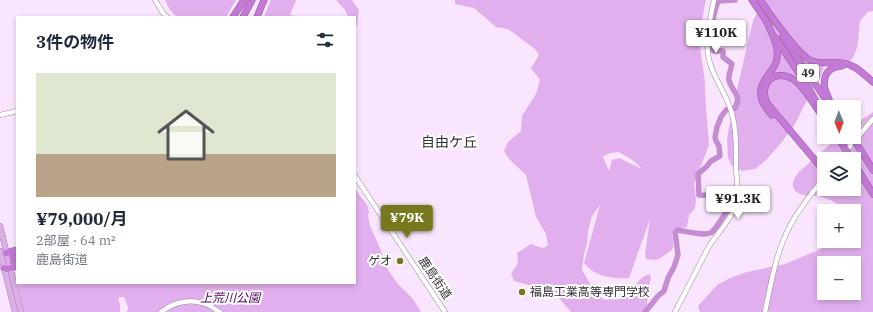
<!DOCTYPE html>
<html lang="ja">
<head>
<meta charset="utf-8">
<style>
	body { margin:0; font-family:"IBM Plex Serif","Noto Sans JP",serif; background:#f2f2f3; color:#1f2937; height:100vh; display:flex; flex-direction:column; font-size:15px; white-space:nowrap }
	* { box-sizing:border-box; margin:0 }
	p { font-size:13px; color:#747a83 }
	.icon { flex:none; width:22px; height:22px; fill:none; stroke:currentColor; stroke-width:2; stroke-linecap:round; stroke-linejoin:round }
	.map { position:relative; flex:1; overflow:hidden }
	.sheet { position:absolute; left:16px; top:16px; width:340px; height:268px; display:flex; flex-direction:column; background:#fff; border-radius:0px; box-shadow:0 2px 6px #0003 }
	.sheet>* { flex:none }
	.needle { width:26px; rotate:179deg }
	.fabs { position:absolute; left:817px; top:100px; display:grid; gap:8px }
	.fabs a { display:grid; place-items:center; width:44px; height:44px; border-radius:0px; background:#fff; box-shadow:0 2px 6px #0003; font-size:20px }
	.price { position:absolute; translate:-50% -34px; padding:0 9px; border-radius:4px; background:#fff; color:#222; font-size:13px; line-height:26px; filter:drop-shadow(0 1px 2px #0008) }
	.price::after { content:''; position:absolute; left:50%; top:24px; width:12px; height:9px; margin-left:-6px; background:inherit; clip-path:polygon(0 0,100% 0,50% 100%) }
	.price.active { background:#77771e; color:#fff }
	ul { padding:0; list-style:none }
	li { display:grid; align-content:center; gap:8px; height:212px; padding:0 20px }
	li+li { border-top:1px solid #e0e1e3 }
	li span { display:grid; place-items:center; height:124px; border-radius:0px; color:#555 }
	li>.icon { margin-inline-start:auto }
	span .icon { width:72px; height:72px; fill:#fffc; stroke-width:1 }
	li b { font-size:17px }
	h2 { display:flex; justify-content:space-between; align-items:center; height:48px; padding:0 20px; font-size:17px }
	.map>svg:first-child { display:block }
</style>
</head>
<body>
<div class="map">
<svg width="873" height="312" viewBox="0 0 873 312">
	<rect width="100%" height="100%" fill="#f9e5fd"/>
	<g fill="#e1afed" fill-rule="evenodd">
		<polygon points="165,0 236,0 226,17 177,17 170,10"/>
		<polygon points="271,0 296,0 290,15 301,17 264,17"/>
		<polygon points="336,0 352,0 359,10 357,26 355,25 355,17 348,17 345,10"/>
		<path d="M455,0H706C703,13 701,27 700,41C700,58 706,76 705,94L709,145L694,183L696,200L695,208L689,215L687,227L679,228L672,231C672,236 674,242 673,247C672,251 671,250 669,252C659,259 659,261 646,259L645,253L650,219L629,278C614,279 594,277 584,263L600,205L592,216L588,231L587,244L584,254L582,270L593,289L604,300C610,299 620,300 626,298C635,295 634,278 650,274L651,278L646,296L648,298L647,304L643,312H571L558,297L529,285L514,281L511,274L518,263L517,253L531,244L542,248L548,246L546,234L536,217L526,175L509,159L504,151L508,142L521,131L522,116L536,94L540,80L531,68L539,55L535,49L508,29L496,27L474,8L455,4ZM618,152C627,156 635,161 642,169L619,158L612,160L609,171L603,157C607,153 612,153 618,152Z"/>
		<path d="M763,0H873V11L868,12L860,21C858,34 860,50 850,61L826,60L821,76L815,84L794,126L781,143L766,160L755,169L742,171L732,166L728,158L727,139L733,107L745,55L753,21Z"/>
		<path d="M873,112V312H700L698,306L717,285L730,278L747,272L785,264L821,249L831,241H854V211H847V210C839,204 828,198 818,196C813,195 808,197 803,195C788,191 792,179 800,171L838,137H854V125ZM824,159H854V189H824ZM824,263H854V293H824Z"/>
		<polygon points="355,189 367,205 369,212 368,215 370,226 379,246 388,270 397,283 413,299 421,312 127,312 128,307 124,297 122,297 118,298 120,305 120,312 24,312 18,285 21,283 355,283"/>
	</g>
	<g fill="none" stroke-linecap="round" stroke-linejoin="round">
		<path stroke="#c48dd1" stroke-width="5.5" d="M645,312L658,296L664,291L668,278L674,267L678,255L675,232L678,230C685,231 706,237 712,232C716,229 723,216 727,211L726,205L721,196L699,195L698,174L707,166L711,161L720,156L719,146L716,141L715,137L717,127L721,117L726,110L735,108C743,95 731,91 729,80C728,75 731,69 732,64L723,57V51H714L711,48C711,32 712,16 718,1L735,0"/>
		<g stroke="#9d8ba2" stroke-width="5.5">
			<g id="minor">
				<polyline points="155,0 163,13 167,17"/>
				<polyline points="0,115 17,111"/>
				<polyline points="839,159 873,119"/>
				<polyline points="355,176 445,312"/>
				<path d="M161,312C174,302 191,298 206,304C211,306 216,310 220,312"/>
				<path d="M675,312L708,248C716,234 729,223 735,207C739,195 737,181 736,168C736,147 737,125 729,105C724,91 714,78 710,63C704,44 710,19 714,0"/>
				<path d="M765,312C771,283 776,252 790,226C799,208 812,193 824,178"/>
			</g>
		</g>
		<g stroke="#915f9e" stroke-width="6">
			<g id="major">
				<polyline points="0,226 21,312"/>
				<polyline points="0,251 15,312"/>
			</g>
		</g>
		<g stroke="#915f9e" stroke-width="7">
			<g id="highway">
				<polyline points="752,0 769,25"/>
				<path d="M760,0C769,13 799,56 812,61C824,65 831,61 842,63C855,64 864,75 873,82"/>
				<polyline points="233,17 244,0"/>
				<polyline points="243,17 252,0"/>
				<polyline points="257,17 264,0"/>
				<path d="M767,22C771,33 779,45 777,58C777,64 772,69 769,74C756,90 759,101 772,115"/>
				<polyline points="783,37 831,107"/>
				<path d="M776,38C790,61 806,82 818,105"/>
				<path d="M829,99C821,85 822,67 842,66"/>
				<path d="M824,119C817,109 803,85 793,79C774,68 758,84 767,103L824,171"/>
				<polyline points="860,149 873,170"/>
				<polyline points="854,163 873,194"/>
				<polyline points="6,253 17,250"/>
				<polyline points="12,257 17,256"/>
				<polyline points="13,262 17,260"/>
				<polyline points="4,268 7,269 17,266"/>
			</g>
		</g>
		<use href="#minor" stroke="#fff" stroke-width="4.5"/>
		<use href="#major" stroke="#dbafe6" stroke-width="5.5"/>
		<use href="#highway" stroke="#c379d5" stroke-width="6"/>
		<g stroke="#915f9e" stroke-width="7" stroke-linecap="butt">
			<g id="highway-bridge">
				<polyline points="852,137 860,149"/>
				<polyline points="839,139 850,157"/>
			</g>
		</g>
		<use href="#highway-bridge" stroke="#c379d5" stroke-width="6"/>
	</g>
	<g fill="#77771e" stroke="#fff" stroke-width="1.5">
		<circle cx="400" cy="261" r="4"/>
		<circle cx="522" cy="292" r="4"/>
	</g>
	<g text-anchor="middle" stroke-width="4" stroke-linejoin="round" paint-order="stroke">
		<rect fill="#fff" stroke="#726d73" stroke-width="1" x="797" y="64" width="22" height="18" rx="3"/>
		<g font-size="11" font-weight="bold" fill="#352e37">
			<text x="808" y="77">49</text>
		</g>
		<g font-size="12" fill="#352e37" stroke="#fff" text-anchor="end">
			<text x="392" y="265">ゲオ</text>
			<text x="530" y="296" text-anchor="start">福島工業高等専門学校</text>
		</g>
		<g font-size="12" fill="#352e37" stroke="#fff">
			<text transform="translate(435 278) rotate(56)" y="4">鹿島街道</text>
		</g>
		<g font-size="12" font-style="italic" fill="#4a0058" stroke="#fff">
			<text x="230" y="302">上荒川公園</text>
		</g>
		<g font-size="14" fill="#352e37" stroke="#fff">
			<text x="449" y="147">自由ケ丘</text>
		</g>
	</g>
</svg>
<div class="fabs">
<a><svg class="needle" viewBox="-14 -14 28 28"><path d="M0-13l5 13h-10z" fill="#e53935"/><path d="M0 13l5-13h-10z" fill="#747a83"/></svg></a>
<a><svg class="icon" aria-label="layers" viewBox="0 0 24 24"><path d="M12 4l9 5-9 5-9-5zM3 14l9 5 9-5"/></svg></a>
<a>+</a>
<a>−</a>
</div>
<b class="price" style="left:716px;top:54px">¥110K</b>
<b class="price" style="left:738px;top:220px">¥91.3K</b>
<b class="price active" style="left:407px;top:239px">¥79K</b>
<section class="sheet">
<h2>3件の物件<svg class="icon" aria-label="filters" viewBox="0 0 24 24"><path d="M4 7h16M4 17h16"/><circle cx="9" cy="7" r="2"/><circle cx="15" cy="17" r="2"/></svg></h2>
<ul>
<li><span style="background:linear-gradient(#dfe7d0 65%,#b9a48a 0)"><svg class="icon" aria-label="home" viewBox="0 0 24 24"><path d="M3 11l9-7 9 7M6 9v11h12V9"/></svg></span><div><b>¥79,000/月</b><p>2部屋 · 64 m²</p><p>鹿島街道</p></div></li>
</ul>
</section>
</div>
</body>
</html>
